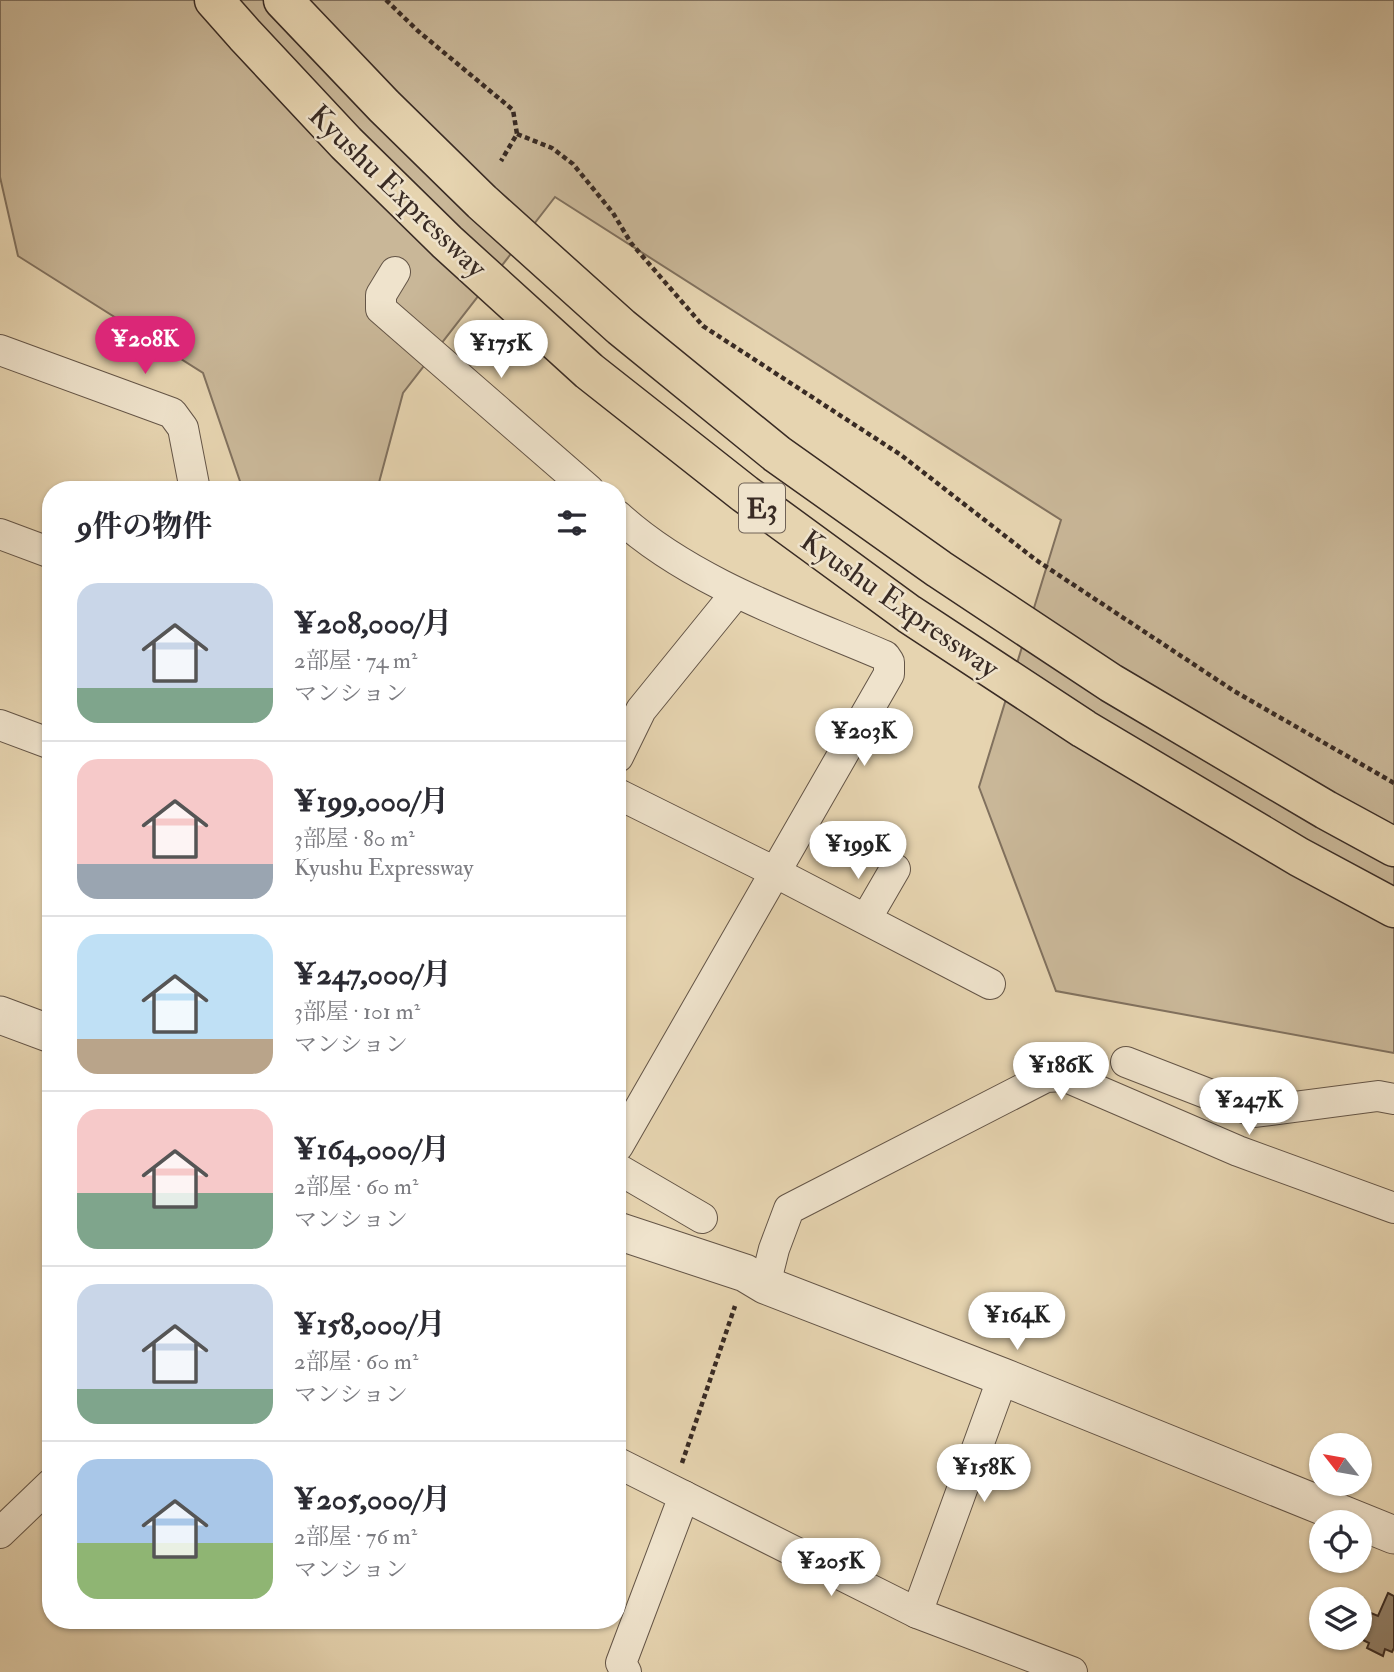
<!DOCTYPE html>
<html lang="ja">
<head>
<meta charset="utf-8">
<style>
	body { margin:0; font-family:"IM FELL Double Pica","Noto Serif JP",serif; background:#f2f2f3; color:#2b2b33; height:100vh; display:flex; flex-direction:column; font-size:26px; white-space:nowrap }
	* { box-sizing:border-box; margin:0 }
	p { font-size:23px; color:#7c7c81 }
	.icon { flex:none; width:38px; height:38px; fill:none; stroke:currentColor; stroke-width:2; stroke-linecap:round; stroke-linejoin:round }
	.map { position:relative; flex:1; overflow:hidden }
	.sheet { position:absolute; left:42px; top:481px; width:584px; height:1148px; display:flex; flex-direction:column; background:#fff; border-radius:28px; box-shadow:0 2px 5px #0004 }
	.sheet>* { flex:none }
	.needle { width:46px; rotate:301deg }
	.tools { position:absolute; left:1309px; top:1433px; display:grid; gap:14px }
	.tools a { display:grid; place-items:center; width:63px; height:63px; border-radius:50%; background:#fff; box-shadow:0 2px 5px #0004; font-size:35px }
	.price { position:absolute; translate:-50% -60px; padding:0 16px; border-radius:24px; background:#fff; color:#222; font-size:23px; line-height:46px; filter:drop-shadow(0 2px 4px #0008) }
	.price::after { content:''; position:absolute; left:50%; top:42px; width:21px; height:16px; margin-left:-10px; background:inherit; clip-path:polygon(0 0,100% 0,50% 100%) }
	.price.current { background:#db2777; color:#fff }
	ul { padding:0; list-style:none }
	li { display:flex; align-items:center; gap:21px; height:175px; padding:0 35px }
	li+li { border-top:2px solid #e1e1e2 }
	li span { display:grid; place-items:center; flex:none; width:196px; height:140px; border-radius:21px; color:#555 }
	li>.icon { margin-inline-start:auto }
	span .icon { width:84px; height:84px; fill:#fffc; stroke-width:1 }
	li b { font-size:30px }
	h2 { display:flex; justify-content:space-between; align-items:center; height:84px; padding:0 35px; font-size:30px }
	.map>svg:first-child { display:block }
</style>
</head>
<body>
<div class="map">
<svg width="1394" height="1672" viewBox="0 0 1394 1672">
	<rect width="100%" height="100%" fill="#e6d4b0"/>
	<filter id="stains"><feTurbulence type="fractalNoise" baseFrequency=".00286" numOctaves="4"/><feColorMatrix values="0 0 0 0 .2 0 0 0 0 .09 0 0 0 0 .02 0 0 0 .5 -.17"/></filter>
	<radialGradient id="worn" r=".72"><stop offset=".6" stop-color="#630" stop-opacity="0"/><stop offset="1" stop-color="#630" stop-opacity=".3"/></radialGradient>
	<polygon fill="#c9b798" stroke="#81715e" stroke-width="2" points="0,0 1394,0 1394,1053 1056,991 979,787 1061,520 555,197 403,393 377,490 243,490 203,373 18,256 0,177"/>
	<polygon fill="#93836d" stroke="#392b24" stroke-width="2" points="1388,1593 1394,1596 1394,1648 1392,1652 1385,1649 1383,1656 1367,1648 1369,1643 1359,1638 1371,1613 1378,1616"/>
	<g fill="none" stroke-linecap="round" stroke-linejoin="round">
		<g stroke="#645547" stroke-width="32">
			<g id="minor">
				<polyline points="395,272 381,295 381,309 589,490"/>
				<polyline points="0,350 172,413 183,428 195,490"/>
				<path d="M618,516C690,582 796,618 885,656L889,662V674L618,1146"/>
				<polyline points="0,534 51,553"/>
				<polyline points="0,725 51,744"/>
				<polyline points="618,757 641,710 736,593"/>
				<polyline points="618,794 763,866 990,984"/>
				<polyline points="866,919 895,869"/>
				<polyline points="1126,1062 1255,1112 1378,1096 1394,1099"/>
				<polyline points="618,1169 702,1218"/>
				<polyline points="765,1285 774,1249 789,1209 1046,1077 1064,1076 1238,1151 1394,1208"/>
				<polyline points="618,1463 917,1613 1072,1672"/>
				<polyline points="0,1533 51,1484"/>
				<polyline points="917,1613 1003,1377"/>
				<polyline points="626,1672 621,1663 684,1496"/>
			</g>
		</g>
		<g stroke="#645547" stroke-width="39">
			<g id="tertiary">
				<polyline points="0,1015 51,1034"/>
				<polyline points="618,1231 745,1273 765,1285 1003,1377 1394,1535"/>
			</g>
		</g>
		<g stroke="#392b24" stroke-width="41">
			<g id="motorway">
				<polyline points="214,0 245,35 346,143 447,242 589,371 745,494 909,614 1084,729 1299,857 1394,908"/>
				<polyline points="283,0 384,106 482,202 621,327 777,454 939,569 1111,683 1326,810 1394,847"/>
			</g>
		</g>
		<g stroke="#392b24" stroke-width="4.5" stroke-dasharray="5 3.5" stroke-linecap="butt">
			<polyline points="386,0 418,31 513,110 517,134 501,161"/>
			<polyline points="517,134 552,148 573,164 613,213 631,243 703,326 901,455 1036,560 1234,691 1394,783"/>
			<polyline points="1074,1049 1077,1046 1101,1054"/>
			<polyline points="682,1463 735,1306"/>
		</g>
		<use href="#minor" stroke="#efe3cc" stroke-width="30"/>
		<use href="#tertiary" stroke="#efe3cc" stroke-width="37"/>
		<use href="#motorway" stroke="#e6d4b0" stroke-width="38"/>
	</g>
	<g text-anchor="middle" stroke-width="5" stroke-linejoin="round" paint-order="stroke">
		<rect fill="#efe3cc" stroke="#706256" stroke-width="2" x="739" y="483.5" width="46" height="49" rx="5"/>
		<g font-size="28" font-weight="bold" fill="#392b24">
			<text x="762" y="518">E3</text>
		</g>
		<g font-size="30" fill="#392b24" stroke="#efe3cc">
			<text transform="translate(398 191) rotate(44)" y="10">Kyushu Expressway</text>
			<text transform="translate(900 604) rotate(35)" y="10">Kyushu Expressway</text>
		</g>
	</g>
	<rect width="100%" height="100%" filter="url(#stains)"/>
	<rect width="100%" height="100%" fill="url(#worn)"/>
</svg>
<div class="tools">
<a><svg class="needle" viewBox="-14 -14 28 28"><path d="M0-13l5 13h-10z" fill="#e53935"/><path d="M0 13l5-13h-10z" fill="#7c7c81"/></svg></a>
<a><svg class="icon" aria-label="locate" viewBox="0 0 24 24"><circle cx="12" cy="12" r="6"/><path d="M12 2v4M12 18v4M2 12h4M18 12h4"/></svg></a>
<a><svg class="icon" aria-label="layers" viewBox="0 0 24 24"><path d="M12 4l9 5-9 5-9-5zM3 14l9 5 9-5"/></svg></a>
</div>
<b class="price current" style="left:145px;top:376px">¥208K</b>
<b class="price" style="left:501px;top:380px">¥175K</b>
<b class="price" style="left:864px;top:768px">¥203K</b>
<b class="price" style="left:858px;top:881px">¥199K</b>
<b class="price" style="left:1061px;top:1102px">¥186K</b>
<b class="price" style="left:1249px;top:1137px">¥247K</b>
<b class="price" style="left:1017px;top:1352px">¥164K</b>
<b class="price" style="left:984px;top:1504px">¥158K</b>
<b class="price" style="left:831px;top:1598px">¥205K</b>
<section class="sheet">
<h2>9件の物件<svg class="icon" aria-label="filters" viewBox="0 0 24 24"><path d="M4 7h16M4 17h16"/><circle cx="9" cy="7" r="2"/><circle cx="15" cy="17" r="2"/></svg></h2>
<ul>
<li><span style="background:linear-gradient(#c9d6e8 75%,#7fa58c 0)"><svg class="icon" aria-label="home" viewBox="0 0 24 24"><path d="M3 11l9-7 9 7M6 9v11h12V9"/></svg></span><div><b>¥208,000/月</b><p>2部屋 · 74 m²</p><p>マンション</p></div></li>
<li><span style="background:linear-gradient(#f6c9c9 75%,#9aa5b1 0)"><svg class="icon" aria-label="home" viewBox="0 0 24 24"><path d="M3 11l9-7 9 7M6 9v11h12V9"/></svg></span><div><b>¥199,000/月</b><p>3部屋 · 80 m²</p><p>Kyushu Expressway</p></div></li>
<li><span style="background:linear-gradient(#bfe0f5 75%,#b9a48a 0)"><svg class="icon" aria-label="home" viewBox="0 0 24 24"><path d="M3 11l9-7 9 7M6 9v11h12V9"/></svg></span><div><b>¥247,000/月</b><p>3部屋 · 101 m²</p><p>マンション</p></div></li>
<li><span style="background:linear-gradient(#f6c9c9 60%,#7fa58c 0)"><svg class="icon" aria-label="home" viewBox="0 0 24 24"><path d="M3 11l9-7 9 7M6 9v11h12V9"/></svg></span><div><b>¥164,000/月</b><p>2部屋 · 60 m²</p><p>マンション</p></div></li>
<li><span style="background:linear-gradient(#c9d6e8 75%,#7fa58c 0)"><svg class="icon" aria-label="home" viewBox="0 0 24 24"><path d="M3 11l9-7 9 7M6 9v11h12V9"/></svg></span><div><b>¥158,000/月</b><p>2部屋 · 60 m²</p><p>マンション</p></div></li>
<li><span style="background:linear-gradient(#a9c7e8 60%,#8fb573 0)"><svg class="icon" aria-label="home" viewBox="0 0 24 24"><path d="M3 11l9-7 9 7M6 9v11h12V9"/></svg></span><div><b>¥205,000/月</b><p>2部屋 · 76 m²</p><p>マンション</p></div></li>
</ul>
</section>
</div>
</body>
</html>
